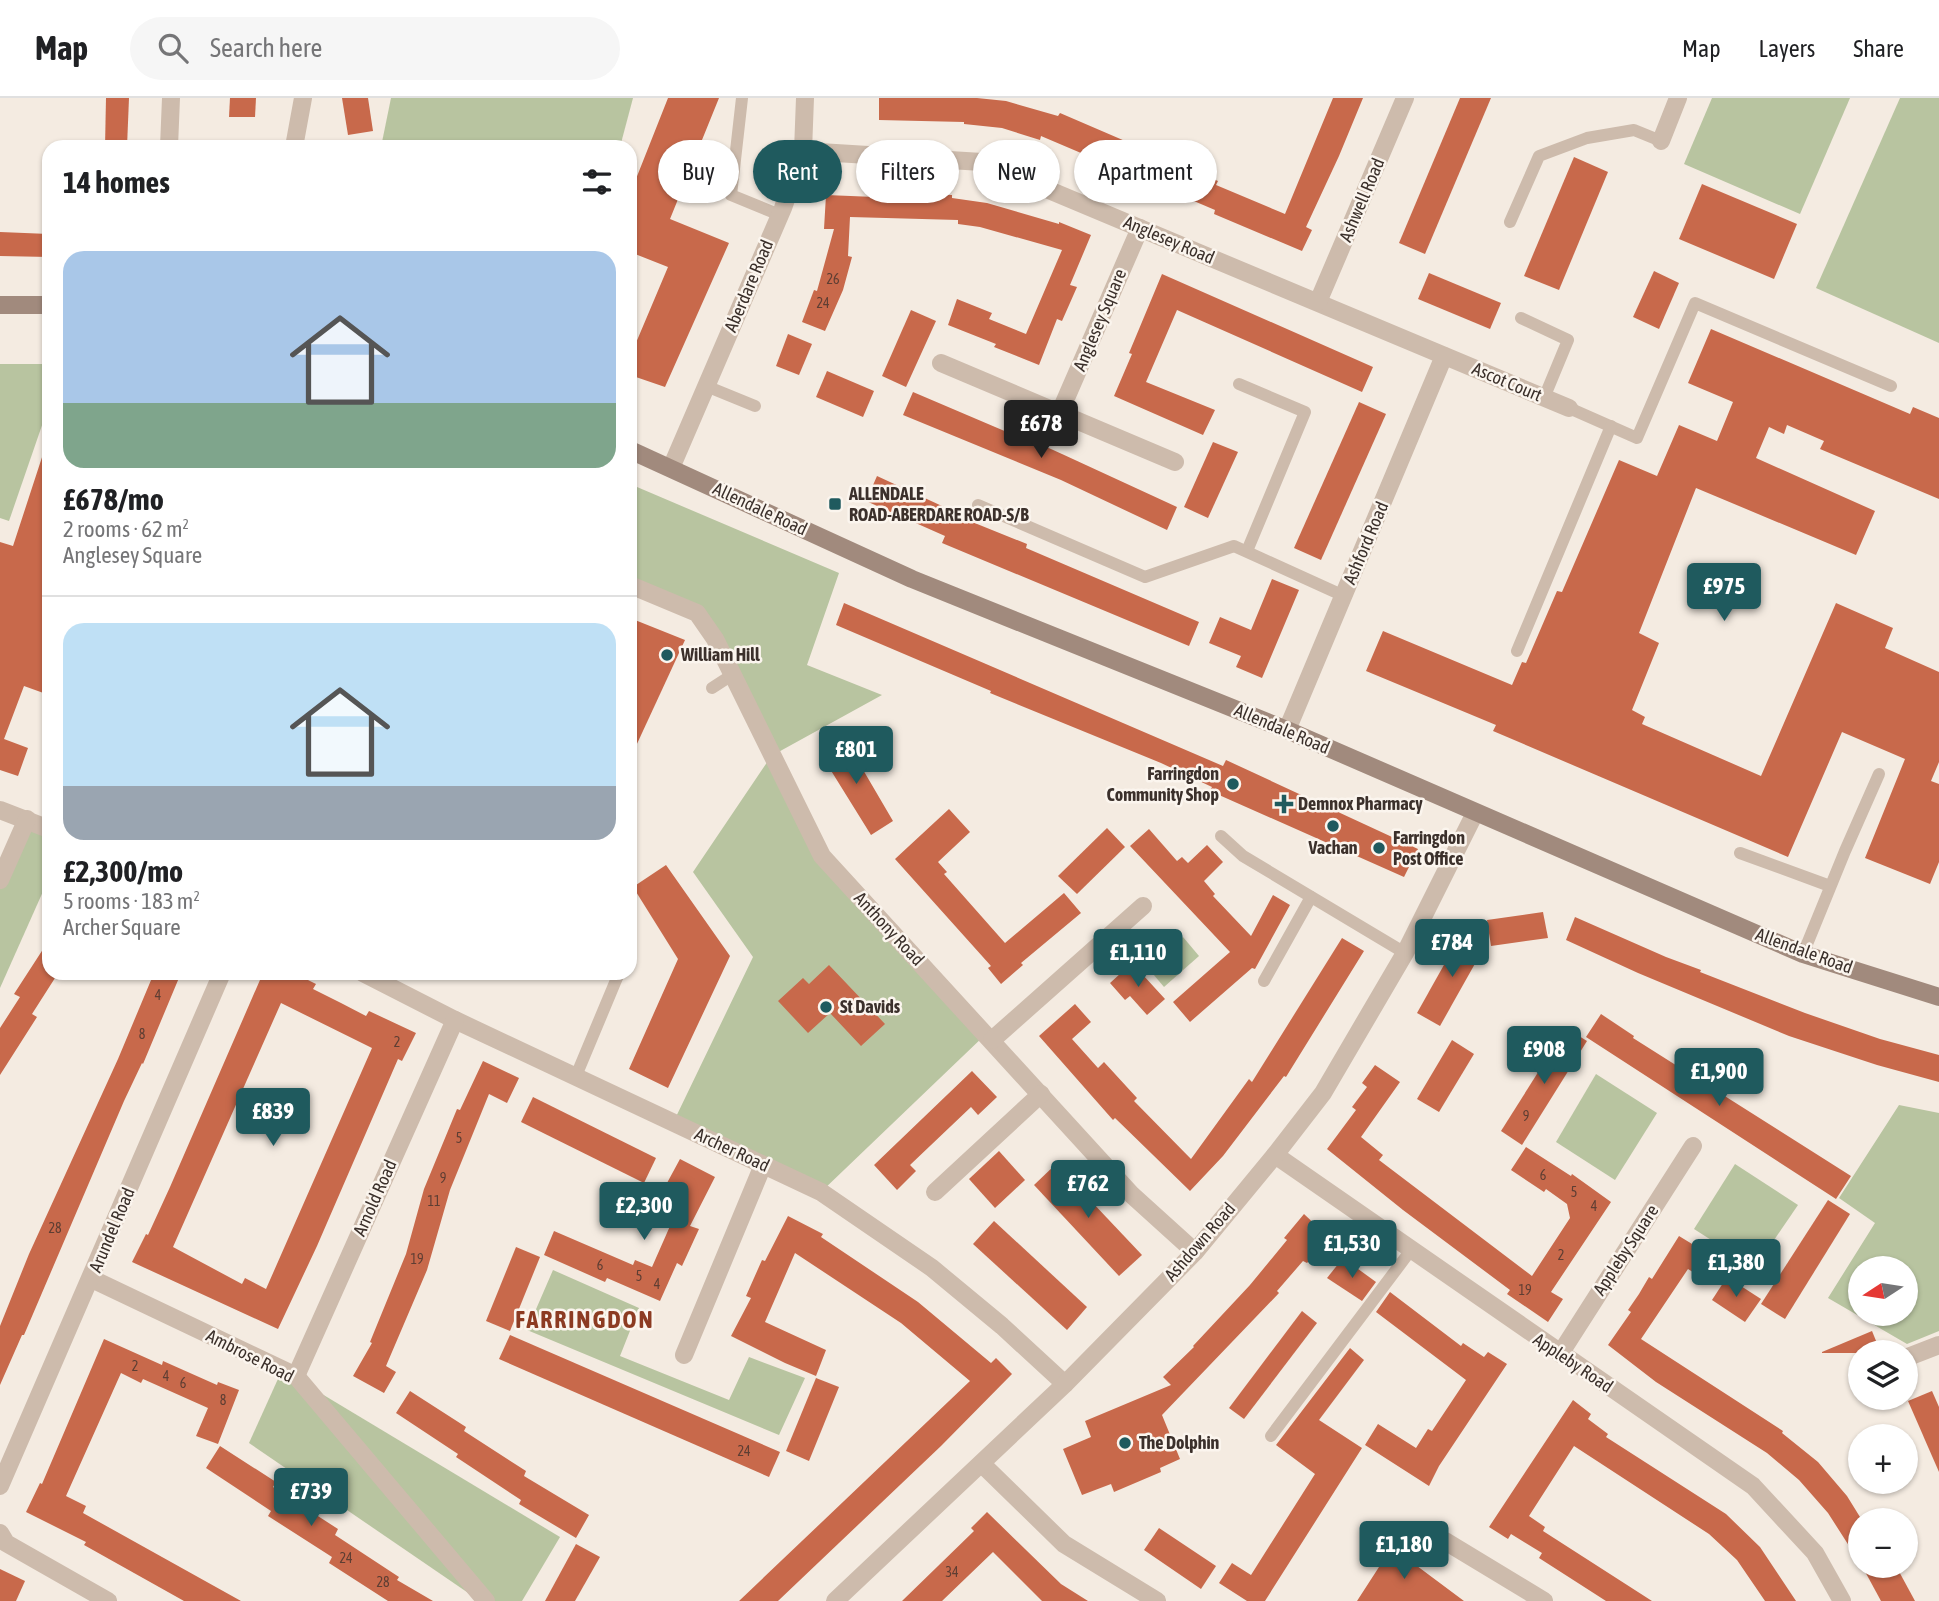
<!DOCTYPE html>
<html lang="en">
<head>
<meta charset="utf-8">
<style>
	body { margin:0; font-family:"Asap Condensed",sans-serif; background:#f6f6f6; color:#202124; height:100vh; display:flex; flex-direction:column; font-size:26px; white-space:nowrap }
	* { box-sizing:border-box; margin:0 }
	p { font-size:23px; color:#757577 }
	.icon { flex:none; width:38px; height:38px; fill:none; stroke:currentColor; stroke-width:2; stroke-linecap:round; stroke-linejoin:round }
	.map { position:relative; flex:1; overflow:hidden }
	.side { position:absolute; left:42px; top:42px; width:595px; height:840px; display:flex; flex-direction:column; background:#fff; border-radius:21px; box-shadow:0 2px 5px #0004 }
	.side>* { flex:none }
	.banner { position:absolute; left:658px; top:42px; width:665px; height:63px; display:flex; gap:14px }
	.needle { width:46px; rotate:258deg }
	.fabs { position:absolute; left:1848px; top:1158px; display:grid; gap:14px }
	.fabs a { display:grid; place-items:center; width:70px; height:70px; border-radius:50%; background:#fff; box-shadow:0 2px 5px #0004; font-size:35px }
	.price { position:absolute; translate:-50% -60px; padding:0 16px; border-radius:7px; background:#1f5a5e; color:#fff; font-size:23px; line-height:46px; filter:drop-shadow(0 2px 4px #0008) }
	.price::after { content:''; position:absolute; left:50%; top:42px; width:21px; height:16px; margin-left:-10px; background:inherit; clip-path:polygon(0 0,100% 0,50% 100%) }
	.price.active { background:#222; color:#fff }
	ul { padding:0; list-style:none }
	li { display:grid; align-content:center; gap:14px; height:371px; padding:0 21px }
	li+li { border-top:2px solid #e0e0e0 }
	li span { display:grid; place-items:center; height:217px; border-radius:21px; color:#555 }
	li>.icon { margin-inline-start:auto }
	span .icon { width:126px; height:126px; fill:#fffc; stroke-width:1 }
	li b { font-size:30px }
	h2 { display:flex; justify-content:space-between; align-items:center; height:84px; padding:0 21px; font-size:30px }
	.pill { padding:0 24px; border-radius:32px; background:#fff; box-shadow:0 2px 5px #0004; font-size:24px; line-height:63px }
	.pill.active { background:#1f5a5e; color:#fff }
	header { display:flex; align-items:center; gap:42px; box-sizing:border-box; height:98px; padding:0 35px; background:#fff; border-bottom:2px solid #e0e0e0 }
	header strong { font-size:33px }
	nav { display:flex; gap:38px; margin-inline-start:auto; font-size:24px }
	.search { width:490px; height:63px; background:#f6f6f6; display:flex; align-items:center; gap:18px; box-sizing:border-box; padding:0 24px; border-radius:38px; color:#757577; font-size:26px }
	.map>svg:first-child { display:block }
</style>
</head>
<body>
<header>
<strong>Map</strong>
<div class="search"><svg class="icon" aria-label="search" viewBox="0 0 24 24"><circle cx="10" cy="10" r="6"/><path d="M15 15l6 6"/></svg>Search here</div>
<nav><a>Map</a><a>Layers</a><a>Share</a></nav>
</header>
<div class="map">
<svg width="1939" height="1503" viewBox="0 0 1939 1503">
	<rect width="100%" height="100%" fill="#f4ebe1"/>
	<g fill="#b8c4a0" fill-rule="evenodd">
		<polygon points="391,0 633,0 620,49 381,49"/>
		<polygon points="1712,0 1850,0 1800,116 1684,66"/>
		<polygon points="1900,0 1939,0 1939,245 1816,190"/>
		<polygon points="0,266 49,266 49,307 9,423 0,420"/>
		<polygon points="630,386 839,475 807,567 882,597 773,657 822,758 986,936 821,1094 673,1025 753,859 693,774 772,657 697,515 630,487"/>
		<polygon points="27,721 49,731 49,780 0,890 0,782"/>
		<polygon points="1183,839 1199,858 1164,889 1148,870"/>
		<polygon points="1596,976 1657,1015 1615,1082 1556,1044"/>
		<path d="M1899,1007L1939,1015V1233L1907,1246L1828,1200L1875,1125L1839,1100ZM1860,1171H1906V1216H1860Z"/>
		<polygon points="1735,1066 1798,1107 1755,1170 1694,1131"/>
		<polygon points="553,1172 639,1210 620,1258 729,1302 749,1259 805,1280 779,1337 527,1232"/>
		<polygon points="282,1272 560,1439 522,1503 480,1503 249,1345"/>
	</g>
	<g fill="#c8694b" fill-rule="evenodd">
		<polygon points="106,0 129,0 127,49 105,49"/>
		<polygon points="230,0 256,0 255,19 229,19"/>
		<polygon points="342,0 368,0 373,33 348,37"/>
		<polygon points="668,0 719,0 670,121 729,145 665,289 630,277 630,259 668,169 630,154 630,96"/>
		<polygon points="879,0 977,0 1006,3 1058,18 1060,15 1218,83 1216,87 1285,116 1333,0 1363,0 1339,58 1306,129 1312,132 1302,153 1214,116 1215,112 1041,38 1040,42 1002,30 964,26 964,24 879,22"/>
		<polygon points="1460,0 1491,0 1425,156 1399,145"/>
		<polygon points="1574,59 1608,74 1559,192 1524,178"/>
		<polygon points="1702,86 1797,126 1774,181 1679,141"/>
		<polygon points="875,95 952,97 952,100 987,105 1059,126 1059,124 1091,137 1070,187 1077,189 1062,223 1057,221 1039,267 994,249 996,246 948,227 957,201 992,215 989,221 1026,236 1062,152 980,129 958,126 958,122 850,119 848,158 852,159 843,192 825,233 802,224 814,192 817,193 834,131 824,131 826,97 875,99"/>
		<polygon points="0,134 49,136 49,159 0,158"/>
		<polygon points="1654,173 1679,185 1659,231 1633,219"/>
		<polygon points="1429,175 1501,205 1490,231 1418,201"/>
		<polygon points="1162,176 1373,269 1362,294 1177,212 1146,284 1215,312 1203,337 1114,298 1132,256 1129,255"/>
		<polygon points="911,212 936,223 906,289 882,278"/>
		<polygon points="1711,231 1910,316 1913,309 1939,320 1939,401 1820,351 1824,343 1787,327 1784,336 1769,329 1756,360 1875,413 1856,457 1696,390 1639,535 1659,545 1632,612 1645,619 1642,626 1761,678 1836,505 1893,530 1885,550 1939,574 1939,664 1931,683 1939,686 1939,764 1930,786 1865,760 1905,661 1842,634 1788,759 1493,633 1496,627 1366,573 1383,533 1512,587 1522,564 1526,565 1557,493 1562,494 1619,362 1657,378 1679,327 1717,343 1733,304 1688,285"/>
		<polygon points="788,236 812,246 799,277 776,268"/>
		<polygon points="827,273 874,293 863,319 816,299"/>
		<polygon points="913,294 1030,344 1031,342 1062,356 1177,409 1167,432 1061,382 903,317"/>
		<polygon points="1359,304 1386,316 1321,462 1294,450"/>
		<polygon points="1213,344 1238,354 1208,420 1184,409"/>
		<polygon points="45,350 49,351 49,597 24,588 4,641 28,650 18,678 0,672 0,444 13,448"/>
		<polygon points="877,378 942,408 940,411 1027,446 1026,450 1199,524 1189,548 942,445 945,438 866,403"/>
		<polygon points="1272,481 1299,492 1262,580 1236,569 1241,558 1209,545 1220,519 1251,532"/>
		<polygon points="844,505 1223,668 1226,662 1418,751 1404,779 1210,693 1212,689 1161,665 990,595 991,593 836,527"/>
		<polygon points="630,520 685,542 630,661"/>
		<polygon points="845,641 893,723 871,737 830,671 828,672 819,654"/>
		<polygon points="949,711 970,734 938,764 947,774 944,776 1005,845 1064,795 1081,815 1021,865 1023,867 1001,886 988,870 991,868 895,761"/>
		<polygon points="1107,730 1125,749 1077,796 1058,778"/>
		<polygon points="1149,731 1177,763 1182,759 1188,765 1207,747 1223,764 1204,783 1215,796 1213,798 1251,838 1273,797 1290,807 1255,871 1252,870 1190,924 1173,904 1230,854 1130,748"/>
		<polygon points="666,767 730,858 668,990 629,971 678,861 633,789"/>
		<polygon points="1543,814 1548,840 1491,848 1487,822"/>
		<polygon points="1575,819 1666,859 1701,872 1700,874 1805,915 1880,941 1939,957 1939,984 1877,967 1789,938 1638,875 1566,842"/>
		<polygon points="1463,833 1486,846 1440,928 1417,915"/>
		<polygon points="1342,840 1364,853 1286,979 1284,978 1223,1058 1190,1093 1115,1020 1113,1022 1039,938 1075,906 1091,924 1072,941 1098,970 1104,964 1137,1000 1134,1003 1191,1061 1249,981 1252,984"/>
		<polygon points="49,842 49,876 55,880 32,916 37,919 0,977 0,930 20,899 14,896"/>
		<polygon points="1132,865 1165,901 1147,917 1130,898 1125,902 1110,885"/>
		<polygon points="829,867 885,926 861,948 830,915 808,935 778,903 803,880 809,886"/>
		<polygon points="154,875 181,875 143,966 142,965 124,1003 24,1237 22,1237 0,1287 0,1228 29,1156 118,961"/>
		<path d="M263,875H294L316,886L313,891L341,905L366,918L369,913L416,935L402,963L398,961L317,1148L278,1231L132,1164L146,1136L148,1137L170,1089ZM281,905L372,950L266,1191L245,1180L242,1186L173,1149Z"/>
		<polygon points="1601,916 1634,938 1633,940 1851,1078 1836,1101 1586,939"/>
		<polygon points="1566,930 1587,943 1522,1047 1501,1033"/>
		<polygon points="1452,942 1474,956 1439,1014 1417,1001"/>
		<polygon points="483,963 519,980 507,1005 489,996 450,1092 427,1172 386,1268 396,1274 384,1295 353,1278 372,1245 370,1244 406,1156 424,1091 457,1011 460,1012"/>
		<polygon points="1375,967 1400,984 1361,1039 1383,1057 1379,1062 1532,1178 1570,1120 1567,1106 1546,1091 1544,1094 1511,1072 1526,1049 1571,1078 1572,1076 1611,1104 1551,1194 1563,1201 1548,1224 1507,1196 1510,1192 1403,1112 1327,1051 1356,1012 1352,1009 1367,989 1362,985"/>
		<polygon points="972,973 997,999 978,1017 971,1009 910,1067 916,1073 897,1092 874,1067"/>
		<polygon points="533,999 656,1060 644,1085 521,1024"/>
		<polygon points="999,1053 1025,1082 995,1110 969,1081"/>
		<polygon points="680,1061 715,1079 690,1128 699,1131 682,1168 677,1165 660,1203 607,1180 605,1184 544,1157 554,1133 633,1167 635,1162 652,1169 685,1094 667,1085"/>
		<polygon points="1056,1066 1142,1157 1119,1178 1034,1087"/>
		<polygon points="1828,1102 1850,1116 1785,1221 1761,1206"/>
		<polygon points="1304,1116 1321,1132 1317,1137 1326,1145 1307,1165 1303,1163 1277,1193 1279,1195 1162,1317 1180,1361 1160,1370 1161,1374 1114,1394 1111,1386 1082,1397 1063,1351 1091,1339 1085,1323 1171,1287 1163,1279 1194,1249 1193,1248 1250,1187 1287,1142 1284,1140"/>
		<polygon points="788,1118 823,1136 821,1139 918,1204 991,1265 996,1260 1012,1276 941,1348 778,1503 739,1503 970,1283 901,1225 795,1155 765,1224 826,1252 816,1278 785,1265 731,1238 751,1200 746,1198 762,1162 765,1163"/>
		<polygon points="994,1123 1087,1209 1067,1232 973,1146"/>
		<polygon points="1679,1138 1720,1163 1707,1183 1688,1171 1641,1241 1783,1333 1782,1335 1818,1364 1847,1398 1860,1419 1860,1465 1828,1415 1799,1382 1767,1355 1656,1284 1608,1247 1631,1214 1628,1212 1639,1196 1649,1179 1652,1181"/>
		<polygon points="516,1149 540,1159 510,1233 486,1223"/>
		<polygon points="1343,1160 1376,1184 1362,1203 1327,1180"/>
		<polygon points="1727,1179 1761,1201 1745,1224 1712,1202"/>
		<polygon points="1390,1194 1461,1248 1463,1245 1484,1259 1488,1254 1507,1266 1439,1368 1429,1388 1365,1347 1378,1326 1416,1350 1428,1331 1432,1333 1466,1282 1376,1214"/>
		<polygon points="1302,1213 1317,1225 1244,1321 1229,1310"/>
		<polygon points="1872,1233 1881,1255 1822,1255 1822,1254"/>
		<polygon points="510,1237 780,1354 769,1379 499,1261"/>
		<polygon points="104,1241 162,1267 163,1263 217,1287 218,1284 239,1292 218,1346 196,1338 208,1310 143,1281 141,1285 121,1275 66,1398 86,1408 83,1415 241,1503 184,1503 84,1447 86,1444 26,1414 40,1385 42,1386"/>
		<polygon points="1350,1250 1364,1262 1319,1322 1362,1350 1265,1503 1247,1503 1219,1485 1232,1465 1251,1477 1315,1376 1276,1347"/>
		<polygon points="816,1280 839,1289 809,1363 786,1353"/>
		<polygon points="410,1293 466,1329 464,1333 526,1373 524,1378 589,1417 576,1440 519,1406 521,1402 456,1359 458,1356 396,1315"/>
		<polygon points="1932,1293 1939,1309 1939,1374 1908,1303"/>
		<polygon points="1573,1302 1591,1316 1588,1321 1608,1336 1606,1339 1726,1416 1760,1449 1796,1503 1765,1503 1737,1462 1709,1436 1574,1348 1529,1418 1545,1429 1543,1433 1652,1503 1606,1503 1539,1460 1542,1455 1511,1436 1508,1441 1489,1429"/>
		<polygon points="220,1348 276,1384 273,1389 338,1431 335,1437 399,1479 397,1482 433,1503 388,1503 329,1465 332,1459 268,1418 271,1413 206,1370"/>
		<polygon points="987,1414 1061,1486 1088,1503 1042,1503 993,1454 942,1503 902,1503 974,1433 971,1430"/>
		<polygon points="1159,1430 1216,1468 1201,1491 1144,1452"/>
		<polygon points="1394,1443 1413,1457 1409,1462 1464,1503 1357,1503 1379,1469 1377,1467"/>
		<polygon points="576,1446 600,1459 575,1503 545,1503"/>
		<polygon points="1862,1468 1896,1468 1915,1503 1881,1503"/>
		<polygon points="0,1471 25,1483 16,1503 0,1503"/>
	</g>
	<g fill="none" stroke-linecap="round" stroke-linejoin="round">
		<g stroke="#cdbbac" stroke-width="12">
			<polyline points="742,0 731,97 780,117"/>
			<polyline points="1510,124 1539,58 1587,40 1634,32 1661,43"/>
			<polyline points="1521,220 1568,242 1544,300"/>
			<polyline points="1239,286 1305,314 1247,453"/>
			<polyline points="706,288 755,308"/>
			<polyline points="1569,310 1637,340 1695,205 1891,288"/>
			<polyline points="978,407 1145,479 1234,448 1344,498"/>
			<polyline points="1517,553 1611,328"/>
			<polyline points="712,590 732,577"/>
			<polyline points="1221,738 1243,758 1405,855"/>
			<polyline points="1740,755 1830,788"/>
			<polyline points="1803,856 1845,753 1879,676"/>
			<polyline points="1264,883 1311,799"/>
			<polyline points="576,978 619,875"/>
			<polyline points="1271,1338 1411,1152"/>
		</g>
		<g stroke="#cdbbac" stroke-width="18">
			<polyline points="1661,43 1678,0"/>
			<polyline points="169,49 171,0"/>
			<polyline points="294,49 303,0"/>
			<polyline points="803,53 982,64 1569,310"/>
			<polyline points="1318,204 1405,0"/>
			<polyline points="941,265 1175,364"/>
			<polyline points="1060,314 1140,130"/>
			<polyline points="671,370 783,110 803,53 805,0"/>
			<polyline points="630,487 697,515 715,541 822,758 1132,1097 1195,1154"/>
			<polyline points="1287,632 1444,258"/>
			<polyline points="0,712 49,731"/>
			<polyline points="0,782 27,721"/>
			<polyline points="363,875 455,922 821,1094 932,1170 1002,1228 1065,1286"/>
			<polyline points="992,942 1143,808"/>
			<polyline points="1275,1057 1753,1388 1815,1455 1842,1503"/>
			<polyline points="935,1094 1041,996"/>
			<polyline points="92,1181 296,1278 486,1503"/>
			<polyline points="1560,1256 1693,1048"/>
			<polyline points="684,1257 763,1067"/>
			<polyline points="1908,1259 1939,1247"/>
			<polyline points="296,1278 455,922"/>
			<polyline points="982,1366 1064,1446 1157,1503"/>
			<polyline points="0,1388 222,875"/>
			<polyline points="0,1435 6,1445 108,1503"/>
			<polyline points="1445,1443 1544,1503"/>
			<polyline points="835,1503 1065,1286 1195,1154 1275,1057 1323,995 1405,855 1475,715"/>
		</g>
		<g stroke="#a18a7d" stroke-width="18">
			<polyline points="0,207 49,207"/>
			<polyline points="630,352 912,481 1287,632 1803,856 1939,899"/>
		</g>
	</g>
	<g fill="#1f5a5e" stroke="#fbf5ee" stroke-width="2.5">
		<rect x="828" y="399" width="14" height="14" rx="3.5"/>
		<circle cx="667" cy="557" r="7"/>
		<circle cx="1233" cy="686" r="7"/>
		<path d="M1280.5 695.5h7v7h7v7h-7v7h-7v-7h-7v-7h7z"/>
		<circle cx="1333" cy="728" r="7"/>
		<circle cx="1379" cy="750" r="7"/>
		<circle cx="826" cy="909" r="7"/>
		<circle cx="1125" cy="1345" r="7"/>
	</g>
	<g text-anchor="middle" stroke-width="5" stroke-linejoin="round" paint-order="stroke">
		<g font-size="14" fill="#5e3e33">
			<text x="833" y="186">26</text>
			<text x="823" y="210">24</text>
			<text x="158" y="902">4</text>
			<text x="142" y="941">8</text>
			<text x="397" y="949">2</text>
			<text x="1526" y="1023">9</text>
			<text x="459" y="1045">5</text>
			<text x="1543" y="1082">6</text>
			<text x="443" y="1085">9</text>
			<text x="1574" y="1099">5</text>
			<text x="434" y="1108">11</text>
			<text x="1594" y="1113">4</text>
			<text x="55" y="1135">28</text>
			<text x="1561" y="1162">2</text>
			<text x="417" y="1166">19</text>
			<text x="600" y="1172">6</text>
			<text x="639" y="1183">5</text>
			<text x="657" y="1191">4</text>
			<text x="1525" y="1197">19</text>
			<text x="135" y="1273">2</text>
			<text x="166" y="1283">4</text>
			<text x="183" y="1290">6</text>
			<text x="223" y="1307">8</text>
			<text x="744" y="1358">24</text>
			<text x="346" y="1465">24</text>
			<text x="952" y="1479">34</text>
			<text x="383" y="1489">28</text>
		</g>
		<g font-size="18" fill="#3b302b" stroke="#fbf5ee">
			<text transform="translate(1362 102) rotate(-67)" y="6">Ashwell Road</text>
			<text transform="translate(1169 142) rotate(23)" y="6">Anglesey Road</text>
			<text transform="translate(749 188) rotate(-67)" y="6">Aberdare Road</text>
			<text transform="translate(1100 222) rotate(-67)" y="6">Anglesey Square</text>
			<text transform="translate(1507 284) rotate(23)" y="6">Ascot Court</text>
			<text transform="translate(760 411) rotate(25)" y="6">Allendale Road</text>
			<text transform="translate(1366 445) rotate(-67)" y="6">Ashford Road</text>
			<text transform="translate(1282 631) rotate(23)" y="6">Allendale Road</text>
			<text transform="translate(889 831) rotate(47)" y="6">Anthony Road</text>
			<text transform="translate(1804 853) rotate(20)" y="6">Allendale Road</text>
			<text transform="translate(732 1052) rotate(25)" y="6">Archer Road</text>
			<text transform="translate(375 1100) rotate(-66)" y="6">Arnold Road</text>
			<text transform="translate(112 1132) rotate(-67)" y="6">Arundel Road</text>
			<text transform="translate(1200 1144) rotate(-49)" y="6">Ashdown Road</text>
			<text transform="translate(1626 1152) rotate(-57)" y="6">Appleby Square</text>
			<text transform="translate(250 1258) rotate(27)" y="6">Ambrose Road</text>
			<text transform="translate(1573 1265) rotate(34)" y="6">Appleby Road</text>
		</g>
		<g font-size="18" font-weight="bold" fill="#3b302b" stroke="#fbf5ee" text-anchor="start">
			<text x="849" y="402">ALLENDALE<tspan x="849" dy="21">ROAD-ABERDARE ROAD-S/B</tspan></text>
			<text x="681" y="563">William Hill</text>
			<text x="1219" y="682" text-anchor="end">Farringdon<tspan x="1219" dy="21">Community Shop</tspan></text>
			<text x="1298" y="712">Demnox Pharmacy</text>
			<text x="1393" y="746">Farringdon<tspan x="1393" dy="21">Post Office</tspan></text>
			<text x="1333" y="756" text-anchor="middle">Vachan</text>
			<text x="840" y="915">St Davids</text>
			<text x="1139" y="1351">The Dolphin</text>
		</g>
		<g font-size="24" font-weight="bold" letter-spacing="2" fill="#8c3b22" stroke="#fbf5ee">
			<text x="585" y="1230">FARRINGDON</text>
		</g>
	</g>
</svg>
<div class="fabs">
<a><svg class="needle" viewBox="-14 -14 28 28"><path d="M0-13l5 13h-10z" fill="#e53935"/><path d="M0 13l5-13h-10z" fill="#757577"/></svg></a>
<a><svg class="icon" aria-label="layers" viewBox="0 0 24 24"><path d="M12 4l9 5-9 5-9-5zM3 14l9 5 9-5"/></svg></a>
<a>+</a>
<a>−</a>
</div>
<b class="price active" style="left:1041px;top:362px">£678</b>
<b class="price" style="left:1724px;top:525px">£975</b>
<b class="price" style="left:856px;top:688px">£801</b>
<b class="price" style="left:1452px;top:881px">£784</b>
<b class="price" style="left:1138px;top:891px">£1,110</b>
<b class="price" style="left:1544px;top:988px">£908</b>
<b class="price" style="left:1719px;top:1010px">£1,900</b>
<b class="price" style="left:273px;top:1050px">£839</b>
<b class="price" style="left:1088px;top:1122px">£762</b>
<b class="price" style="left:644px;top:1144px">£2,300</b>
<b class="price" style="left:1352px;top:1182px">£1,530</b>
<b class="price" style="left:1736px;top:1201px">£1,380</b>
<b class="price" style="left:311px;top:1430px">£739</b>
<b class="price" style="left:1404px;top:1483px">£1,180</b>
<div class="banner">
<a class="pill">Buy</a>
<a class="pill active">Rent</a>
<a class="pill">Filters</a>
<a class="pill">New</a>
<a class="pill">Apartment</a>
</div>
<section class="side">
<h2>14 homes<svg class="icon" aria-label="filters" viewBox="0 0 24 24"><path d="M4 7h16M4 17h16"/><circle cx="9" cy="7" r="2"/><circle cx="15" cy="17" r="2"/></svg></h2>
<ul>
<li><span style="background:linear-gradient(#a9c7e8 70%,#7fa58c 0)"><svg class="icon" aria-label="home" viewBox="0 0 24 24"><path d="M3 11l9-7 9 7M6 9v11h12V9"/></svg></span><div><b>£678/mo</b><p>2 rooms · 62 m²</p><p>Anglesey Square</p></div></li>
<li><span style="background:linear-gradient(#bfe0f5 75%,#9aa5b1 0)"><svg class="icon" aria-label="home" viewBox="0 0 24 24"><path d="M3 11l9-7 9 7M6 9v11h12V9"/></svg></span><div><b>£2,300/mo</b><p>5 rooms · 183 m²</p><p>Archer Square</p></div></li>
</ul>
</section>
</div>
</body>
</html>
